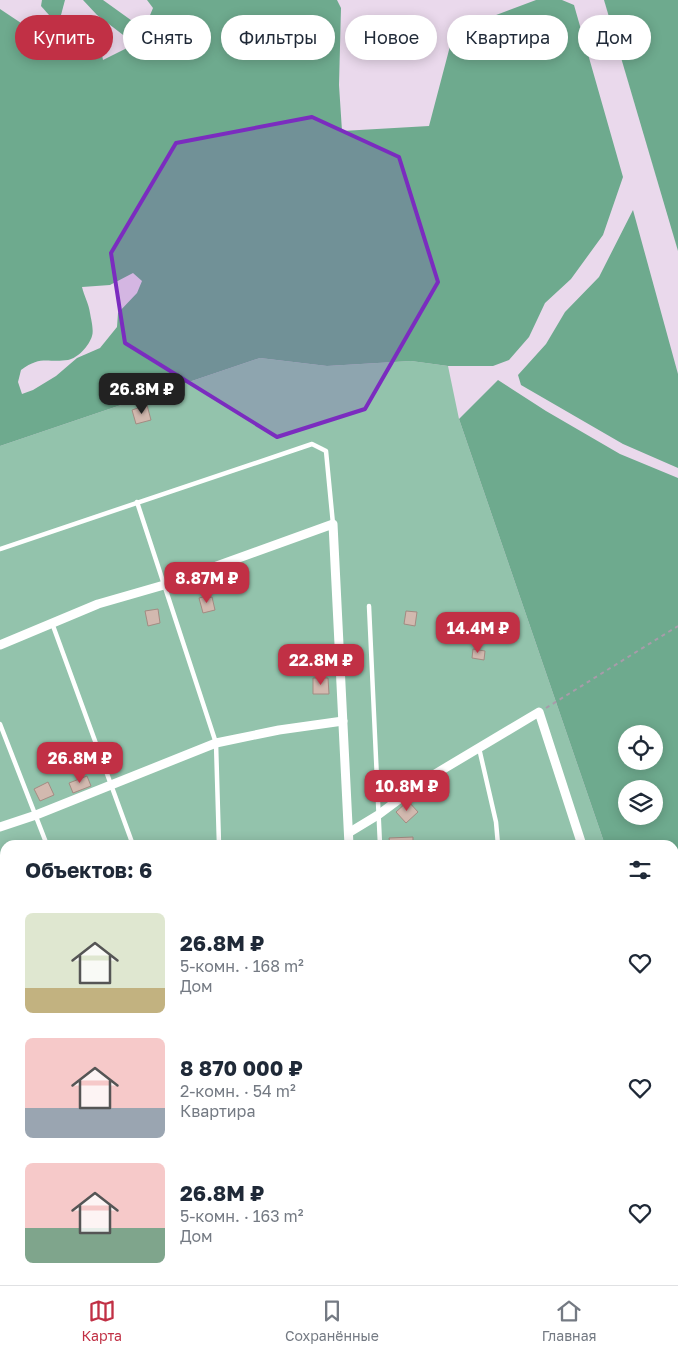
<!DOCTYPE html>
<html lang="ru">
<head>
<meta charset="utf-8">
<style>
	body { margin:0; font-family:"Golos Text",sans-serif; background:#f6f6f7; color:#1f2937; height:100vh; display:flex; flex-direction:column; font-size:19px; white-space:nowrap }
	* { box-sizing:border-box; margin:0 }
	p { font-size:16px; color:#747a83 }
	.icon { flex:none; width:28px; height:28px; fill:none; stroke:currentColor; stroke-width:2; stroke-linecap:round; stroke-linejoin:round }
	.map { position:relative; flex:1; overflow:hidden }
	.drawer { position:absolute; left:0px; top:840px; width:679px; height:445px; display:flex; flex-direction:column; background:#fff; border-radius:15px 15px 0 0; box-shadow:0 2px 12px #0003 }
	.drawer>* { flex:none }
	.top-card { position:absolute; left:15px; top:15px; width:649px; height:45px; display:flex; gap:10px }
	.tools { position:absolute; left:618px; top:725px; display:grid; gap:10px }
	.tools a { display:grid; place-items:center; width:45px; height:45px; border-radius:50%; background:#fff; box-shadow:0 2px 12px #0003; font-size:25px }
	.price { position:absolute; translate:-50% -42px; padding:0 11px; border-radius:10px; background:#c13045; color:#fff; font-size:16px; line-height:32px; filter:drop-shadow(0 1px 2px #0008) }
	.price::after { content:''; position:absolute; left:50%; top:30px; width:15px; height:11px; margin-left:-8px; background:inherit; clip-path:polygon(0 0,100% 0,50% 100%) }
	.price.on { background:#222; color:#fff }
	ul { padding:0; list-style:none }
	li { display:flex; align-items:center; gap:15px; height:125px; padding:0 25px }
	li span { display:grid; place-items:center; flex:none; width:140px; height:100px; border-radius:8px; color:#555 }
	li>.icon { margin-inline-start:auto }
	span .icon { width:60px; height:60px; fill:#fffc; stroke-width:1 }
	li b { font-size:21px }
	h2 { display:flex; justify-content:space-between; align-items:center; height:60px; padding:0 25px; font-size:21px }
	.chip { padding:0 18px; border-radius:22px; background:#fff; box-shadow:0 2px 12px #0003; font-size:18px; line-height:45px }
	.chip.on { background:#c13045; color:#fff }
	.tab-bar { display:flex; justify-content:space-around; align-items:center; height:70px; border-top:1px solid #e0e1e3; background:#fff; font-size:14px; color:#747a83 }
	.tab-bar a { display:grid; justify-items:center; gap:2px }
	.tab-bar .on { color:#c13045 }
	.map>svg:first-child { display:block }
</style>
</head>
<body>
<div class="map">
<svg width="678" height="1285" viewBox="0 0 678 1285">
	<rect width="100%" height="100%" fill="#ead9ec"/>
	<polygon fill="#93c3ac" points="260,358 327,366 411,361 448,366 459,419 605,845 5,845 5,1280 674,1280 674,915 678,919 678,1285 0,1285 0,446"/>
	<g fill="#6eaa8e" fill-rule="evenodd">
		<polygon points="42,0 65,0 61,15 49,15 41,6"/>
		<path d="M83,0H103L135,23L148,20L153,8L147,0H337L341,8L339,85L342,131L429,126L454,31L536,0H562L574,5L623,177L603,235L571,279L545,303L529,337L509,360L493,366H448L411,361L327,366L260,358L0,446V9L27,27L32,38L42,45L52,38L60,29L81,16C103,29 99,38 103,60L135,44L97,15ZM133,273L142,281L137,293L118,313L117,327L100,348L77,358L56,376L33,390L22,394L18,382L21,370C41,355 47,363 68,360C78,358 89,346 92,336C94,330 91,319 90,313C89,304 84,296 82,287L110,285Z"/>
		<polygon points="604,0 678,0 678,251"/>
		<polygon points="633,210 678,374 678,468 623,444 521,385 518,375 546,344 565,312 599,277"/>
		<path d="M498,380L546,411L620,454L678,478V919L674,915V845H605L459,419ZM626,734H654V761H626ZM626,789H654V816H626Z"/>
	</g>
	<polygon fill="#83b1d7" points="263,1280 305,1280 304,1285 266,1285"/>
	<g fill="#d2b9af" stroke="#a38b82">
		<polygon points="147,405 151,420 136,424 132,410"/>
		<polygon points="207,596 207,598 212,597 215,610 203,613 199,598"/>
		<polygon points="158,609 160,623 148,626 145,611"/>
		<polygon points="406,611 417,612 415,626 404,624"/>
		<polygon points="473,649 485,651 484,660 472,658"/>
		<polygon points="313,678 328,678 329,694 313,694"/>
		<polygon points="87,776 91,786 73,793 69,783"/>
		<polygon points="48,782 54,795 40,801 34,789"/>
		<polygon points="408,801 418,812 406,823 396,812"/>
		<polygon points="413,837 413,845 390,845 389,838"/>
	</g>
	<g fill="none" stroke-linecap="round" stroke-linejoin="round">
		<g stroke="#a89baa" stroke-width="2" stroke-dasharray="4 4" stroke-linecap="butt">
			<polyline points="546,708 678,626"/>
			<polyline points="674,935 678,937"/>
			<polyline points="631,1285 634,1280"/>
		</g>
		<g stroke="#fff" stroke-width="4.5">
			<polyline points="137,502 216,743 219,845"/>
			<polyline points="0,549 312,444 326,451 333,524"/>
			<polyline points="369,606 380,845"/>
			<polyline points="52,623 133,845"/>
			<polyline points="0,724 47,845"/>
			<polyline points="479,748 496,822 498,845"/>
			<polyline points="674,1064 678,1056"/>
			<polyline points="674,1234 678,1226"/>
			<polyline points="11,1285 12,1280"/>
			<polyline points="162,1285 163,1281"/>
			<polyline points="397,1285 397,1280"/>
		</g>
		<g stroke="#fff" stroke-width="9">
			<polyline points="0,645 98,604 164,585 333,524 349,845"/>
			<polyline points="0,827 36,815 216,743 279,730 343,721"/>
			<polyline points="350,832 378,815 425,780 539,712 582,845"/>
			<polyline points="674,1030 678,1032"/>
			<polyline points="338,1285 340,1280"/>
		</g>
	</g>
	<path fill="#7b2cbf" fill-opacity="0.2" stroke="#7b2cbf" stroke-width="4" stroke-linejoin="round" d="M312,117L399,157L438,282L365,409L277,437L125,343L111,253L176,143Z"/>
</svg>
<div class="tools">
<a><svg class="icon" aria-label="locate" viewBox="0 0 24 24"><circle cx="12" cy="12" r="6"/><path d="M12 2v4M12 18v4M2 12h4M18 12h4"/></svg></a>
<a><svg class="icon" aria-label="layers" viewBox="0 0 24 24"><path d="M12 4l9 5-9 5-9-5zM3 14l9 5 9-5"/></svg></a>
</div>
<b class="price on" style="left:142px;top:415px">26.8M ₽</b>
<b class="price" style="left:207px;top:604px">8.87M ₽</b>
<b class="price" style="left:478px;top:654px">14.4M ₽</b>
<b class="price" style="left:321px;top:686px">22.8M ₽</b>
<b class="price" style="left:80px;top:784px">26.8M ₽</b>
<b class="price" style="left:407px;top:812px">10.8M ₽</b>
<div class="top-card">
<a class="chip on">Купить</a>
<a class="chip">Снять</a>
<a class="chip">Фильтры</a>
<a class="chip">Новое</a>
<a class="chip">Квартира</a>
<a class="chip">Дом</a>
</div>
<section class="drawer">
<h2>Объектов: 6<svg class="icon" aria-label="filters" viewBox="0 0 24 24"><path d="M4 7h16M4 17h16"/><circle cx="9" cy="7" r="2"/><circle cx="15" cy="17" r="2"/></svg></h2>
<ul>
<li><span style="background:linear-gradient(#dfe7d0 75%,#c2b280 0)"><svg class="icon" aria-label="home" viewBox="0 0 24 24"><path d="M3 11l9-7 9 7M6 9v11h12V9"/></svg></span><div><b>26.8M ₽</b><p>5-комн. · 168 m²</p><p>Дом</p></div><svg class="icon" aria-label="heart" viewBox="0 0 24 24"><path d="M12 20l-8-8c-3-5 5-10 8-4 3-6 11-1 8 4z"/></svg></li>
<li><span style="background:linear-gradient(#f6c9c9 70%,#9aa5b1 0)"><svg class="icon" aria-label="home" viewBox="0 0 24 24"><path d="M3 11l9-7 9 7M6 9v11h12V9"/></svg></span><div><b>8 870 000 ₽</b><p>2-комн. · 54 m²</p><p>Квартира</p></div><svg class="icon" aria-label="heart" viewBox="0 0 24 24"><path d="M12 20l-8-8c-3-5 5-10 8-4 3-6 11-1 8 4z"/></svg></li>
<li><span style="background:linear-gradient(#f6c9c9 65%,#7fa58c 0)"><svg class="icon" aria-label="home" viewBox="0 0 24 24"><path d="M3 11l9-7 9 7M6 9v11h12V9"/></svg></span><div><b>26.8M ₽</b><p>5-комн. · 163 m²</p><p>Дом</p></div><svg class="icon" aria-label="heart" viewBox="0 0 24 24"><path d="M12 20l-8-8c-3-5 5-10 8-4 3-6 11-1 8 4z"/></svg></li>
</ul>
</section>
</div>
<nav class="tab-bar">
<a class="on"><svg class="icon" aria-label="map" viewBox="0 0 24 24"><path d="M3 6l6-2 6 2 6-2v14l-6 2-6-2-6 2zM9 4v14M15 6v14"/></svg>Карта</a>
<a><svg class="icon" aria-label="saved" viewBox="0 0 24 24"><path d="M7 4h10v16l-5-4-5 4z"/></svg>Сохранённые</a>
<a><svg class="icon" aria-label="home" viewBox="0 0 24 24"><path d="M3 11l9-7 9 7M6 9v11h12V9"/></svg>Главная</a>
</nav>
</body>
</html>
